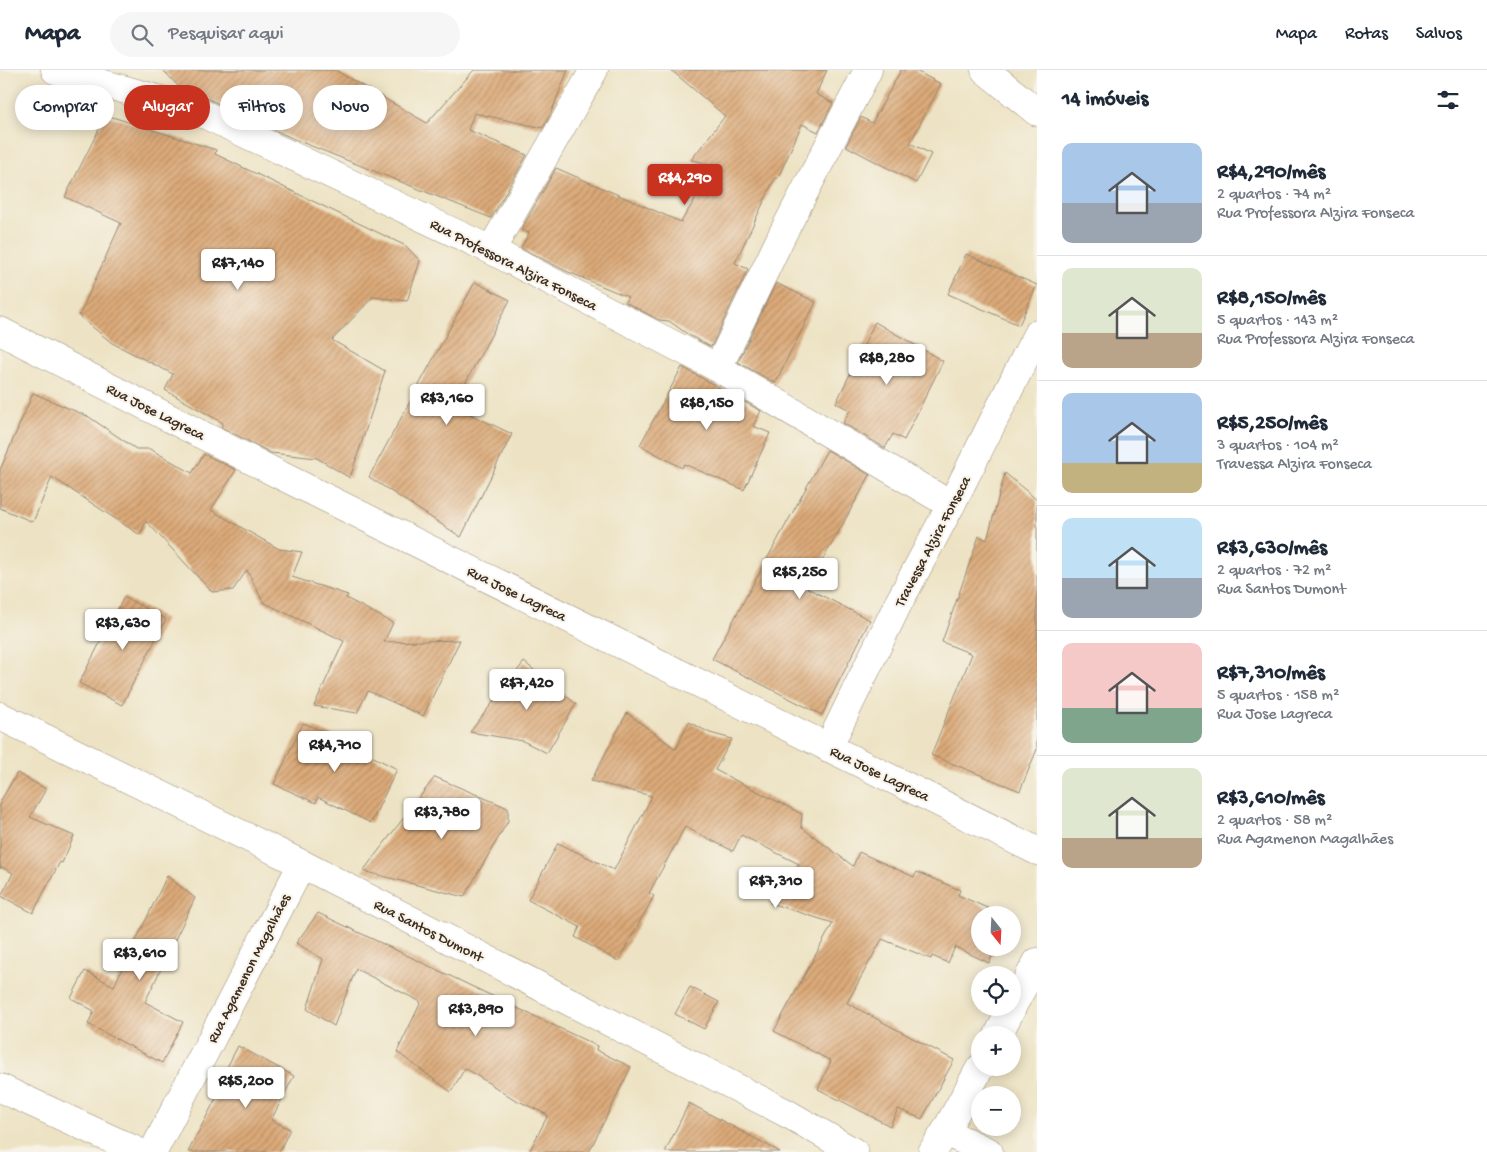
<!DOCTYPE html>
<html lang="pt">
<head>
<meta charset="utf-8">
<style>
	body { margin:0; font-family:"Gochi Hand",sans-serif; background:#f6f6f7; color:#1f2937; height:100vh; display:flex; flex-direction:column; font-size:19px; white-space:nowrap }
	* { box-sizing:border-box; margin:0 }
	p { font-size:16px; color:#747a83 }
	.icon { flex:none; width:28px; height:28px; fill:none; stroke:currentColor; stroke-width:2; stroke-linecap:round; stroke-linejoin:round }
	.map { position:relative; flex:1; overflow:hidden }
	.drawer { display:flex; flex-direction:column; background:#fff; width:450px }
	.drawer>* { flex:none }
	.hud { position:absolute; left:15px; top:15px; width:475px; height:45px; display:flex; gap:10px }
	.needle { width:32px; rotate:162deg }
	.controls { position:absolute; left:971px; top:836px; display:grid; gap:10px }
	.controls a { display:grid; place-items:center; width:50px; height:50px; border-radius:50%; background:#fff; box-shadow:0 2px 12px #0003; font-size:25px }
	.price { position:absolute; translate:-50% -42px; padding:0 11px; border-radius:5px; background:#fff; color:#222; font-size:16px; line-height:32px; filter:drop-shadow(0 1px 2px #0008) }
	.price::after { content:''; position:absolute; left:50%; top:30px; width:15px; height:11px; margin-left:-8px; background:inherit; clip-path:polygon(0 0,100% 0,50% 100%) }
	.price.selected { background:#c8321e; color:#fff }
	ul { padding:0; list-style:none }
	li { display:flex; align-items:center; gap:15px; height:125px; padding:0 25px }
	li+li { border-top:1px solid #e0e1e3 }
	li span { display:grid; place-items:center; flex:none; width:140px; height:100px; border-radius:10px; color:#555 }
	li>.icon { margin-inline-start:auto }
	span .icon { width:60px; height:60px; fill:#fffc; stroke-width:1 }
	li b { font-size:21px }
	h2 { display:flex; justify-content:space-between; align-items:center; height:60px; padding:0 25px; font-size:21px }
	.tag { padding:0 18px; border-radius:22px; background:#fff; box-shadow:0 2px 12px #0003; font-size:18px; line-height:45px }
	.tag.selected { background:#c8321e; color:#fff }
	header { display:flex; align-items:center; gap:30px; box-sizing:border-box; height:70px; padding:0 25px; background:#fff; border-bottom:1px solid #e0e1e3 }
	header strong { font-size:24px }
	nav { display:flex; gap:28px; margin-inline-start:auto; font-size:18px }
	.search { width:350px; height:45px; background:#f6f6f7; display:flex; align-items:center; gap:12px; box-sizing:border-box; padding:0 18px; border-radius:28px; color:#747a83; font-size:19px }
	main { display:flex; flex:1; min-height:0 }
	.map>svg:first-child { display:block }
</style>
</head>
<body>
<header>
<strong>Mapa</strong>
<div class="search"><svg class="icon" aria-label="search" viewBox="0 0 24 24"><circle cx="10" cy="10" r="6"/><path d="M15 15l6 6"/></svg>Pesquisar aqui</div>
<nav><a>Mapa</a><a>Rotas</a><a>Salvos</a></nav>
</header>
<main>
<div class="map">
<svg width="1037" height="1082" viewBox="0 0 1037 1082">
	<defs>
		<pattern id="building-hatch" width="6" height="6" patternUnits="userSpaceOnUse" patternTransform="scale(1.25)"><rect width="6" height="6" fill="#dcaa79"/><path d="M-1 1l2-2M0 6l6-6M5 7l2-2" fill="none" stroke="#b48b63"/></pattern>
	</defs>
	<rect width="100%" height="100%" fill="#f7f3e8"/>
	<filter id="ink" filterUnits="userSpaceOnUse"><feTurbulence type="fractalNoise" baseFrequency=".02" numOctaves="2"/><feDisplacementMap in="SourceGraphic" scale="10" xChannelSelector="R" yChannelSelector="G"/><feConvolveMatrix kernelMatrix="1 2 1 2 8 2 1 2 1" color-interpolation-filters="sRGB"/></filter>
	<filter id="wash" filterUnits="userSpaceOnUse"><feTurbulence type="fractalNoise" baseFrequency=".0096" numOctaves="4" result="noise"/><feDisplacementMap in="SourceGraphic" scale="20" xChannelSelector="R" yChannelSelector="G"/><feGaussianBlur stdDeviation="1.12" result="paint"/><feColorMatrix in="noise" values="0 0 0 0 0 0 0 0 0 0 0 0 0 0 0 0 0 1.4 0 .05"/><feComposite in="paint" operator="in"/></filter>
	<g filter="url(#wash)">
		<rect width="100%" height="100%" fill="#ede3c4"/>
		<g id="blocks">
			<g fill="url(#building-hatch)">
				<polygon points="163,0 335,0 427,53 474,0 568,0 551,43 543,58 474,43 468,60 527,85 491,148 294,69 200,25 182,20"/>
				<polygon points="671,0 827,0 816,24 833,33 818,62 802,54 778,108 775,108 735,193 748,199 711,277 689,265 669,251 659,250 625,232 628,227 566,201 521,178 529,163 521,160 556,98 681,152 716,95 691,90 725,46"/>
				<polygon points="901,0 914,0 941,14 910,73 931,84 916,113 846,76 861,47 872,53"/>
				<polygon points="106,45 216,80 215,84 406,176 420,191 407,231 373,227 332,270 385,301 350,408 317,388 271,383 221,357 223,353 165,320 173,304 112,273 79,246 121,153 65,127"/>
				<polygon points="966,184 1037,215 1019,255 948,224"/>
				<polygon points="475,212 510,230 453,336 512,364 461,467 369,407"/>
				<polygon points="776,213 816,232 775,313 738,292"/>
				<polygon points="875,252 943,291 904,370 893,364 885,378 843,353 850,340 836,333"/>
				<polygon points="682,297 761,341 753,356 770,363 744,420 684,394 682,398 640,375"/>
				<polygon points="33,323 89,347 136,379 150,379 192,403 204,384 236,400 211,440 279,479 302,482 292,507 348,525 346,528 393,553 384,572 460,570 423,646 368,621 357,643 314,636 344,571 263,532 247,500 233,520 212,522 146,451 140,465 52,407 33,452 0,438 0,400"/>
				<polygon points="827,380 870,405 807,518 870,550 822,645 712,589"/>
				<polygon points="1005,403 1037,430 1037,679 1020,721 931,685 972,584 942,572 979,466 987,470"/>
				<polygon points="124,527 166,549 122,635 79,613"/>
				<polygon points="524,592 576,634 547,683 523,671 470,662"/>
				<polygon points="627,643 676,679 689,652 710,663 732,669 715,700 802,744 801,757 853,796 859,782 914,807 917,802 960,820 958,825 1003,845 980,845 980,878 996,878 989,893 955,877 948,893 932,886 931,889 882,869 847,933 954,990 922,1049 898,1039 890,1056 818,1019 831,991 774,961 833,853 770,833 799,794 741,765 733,781 685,757 649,823 654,826 618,891 575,867 580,857 528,830 558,773 614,800 652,726 591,711"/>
				<polygon points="303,653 345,670 344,672 397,699 371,753 318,727 316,733 274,714"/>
				<polygon points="17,703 46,719 30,747 74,766 62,793 60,792 33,843 1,826 13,803 1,797 0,799 0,732"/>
				<polygon points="435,707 508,738 508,751 464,827 363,801"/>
				<polygon points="167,806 195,828 145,932 183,952 162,993 88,954 94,941 71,928 85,901 114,916"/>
				<polygon points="318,843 597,976 596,980 631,997 589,1082 529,1082 548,1045 514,1029 465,998 451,1022 397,982 421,932 356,899 334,956 307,939 323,889 296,873"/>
				<polygon points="690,917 719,932 704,959 675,944"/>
				<polygon points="238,976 294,1006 271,1050 290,1059 279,1082 188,1082 225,1011 221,1009"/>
				<polygon points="689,1033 780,1082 665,1082"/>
			</g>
		</g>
	</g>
	<g filter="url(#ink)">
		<use href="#blocks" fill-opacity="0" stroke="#948671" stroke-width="1"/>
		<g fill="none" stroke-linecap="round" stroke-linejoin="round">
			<g stroke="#948671" stroke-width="29">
				<g id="street">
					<polyline points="55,0 193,39 491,180 718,298 951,435"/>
					<polyline points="985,0 1037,42"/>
					<polyline points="491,180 594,0"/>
					<polyline points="0,261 280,405 1037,781"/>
					<polyline points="718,298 782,165 868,0"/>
					<polyline points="0,646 302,794 790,1045 854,1082"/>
					<polyline points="828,678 898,534 951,435 1037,264"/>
					<polyline points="1012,937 1037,892"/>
					<polyline points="998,965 1012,938"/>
					<polyline points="0,1018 139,1082"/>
					<polyline points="945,1062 989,1082"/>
					<polyline points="153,1082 302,794"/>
					<polyline points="932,1082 945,1062 980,998"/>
				</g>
			</g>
			<use href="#street" stroke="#fff" stroke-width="28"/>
		</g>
	</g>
	<g text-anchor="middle" stroke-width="4" stroke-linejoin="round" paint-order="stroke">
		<g font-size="15" fill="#3b2a1e" stroke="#f7f3e8">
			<text transform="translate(514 194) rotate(27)" y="5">Rua Professora Alzira Fonseca</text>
			<text transform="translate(156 341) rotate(27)" y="5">Rua Jose Lagreca</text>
			<text transform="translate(932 471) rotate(-62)" y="5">Travessa Alzira Fonseca</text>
			<text transform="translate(517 523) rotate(26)" y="5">Rua Jose Lagreca</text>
			<text transform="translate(880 703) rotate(26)" y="5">Rua Jose Lagreca</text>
			<text transform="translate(429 860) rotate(27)" y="5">Rua Santos Dumont</text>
			<text transform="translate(248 898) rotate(-63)" y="5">Rua Agamenon Magalhães</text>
		</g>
	</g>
</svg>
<div class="controls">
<a><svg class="needle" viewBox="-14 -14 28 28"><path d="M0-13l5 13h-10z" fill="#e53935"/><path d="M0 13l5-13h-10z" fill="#747a83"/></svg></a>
<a><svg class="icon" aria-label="locate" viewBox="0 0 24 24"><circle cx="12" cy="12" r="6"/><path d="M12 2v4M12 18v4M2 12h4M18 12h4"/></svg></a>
<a>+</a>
<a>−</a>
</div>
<b class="price selected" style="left:685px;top:136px">R$4,290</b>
<b class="price" style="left:238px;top:221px">R$7,140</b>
<b class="price" style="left:887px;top:316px">R$8,280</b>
<b class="price" style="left:447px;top:356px">R$3,160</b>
<b class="price" style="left:707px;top:361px">R$8,150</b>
<b class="price" style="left:800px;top:530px">R$5,250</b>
<b class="price" style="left:123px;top:581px">R$3,630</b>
<b class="price" style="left:527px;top:641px">R$7,420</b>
<b class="price" style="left:335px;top:703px">R$4,710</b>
<b class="price" style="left:442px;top:770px">R$3,780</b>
<b class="price" style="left:776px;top:839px">R$7,310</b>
<b class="price" style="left:140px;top:911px">R$3,610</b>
<b class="price" style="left:476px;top:967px">R$3,890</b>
<b class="price" style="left:246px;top:1039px">R$5,200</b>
<div class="hud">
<a class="tag">Comprar</a>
<a class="tag selected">Alugar</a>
<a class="tag">Filtros</a>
<a class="tag">Novo</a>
</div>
</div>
<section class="drawer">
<h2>14 imóveis<svg class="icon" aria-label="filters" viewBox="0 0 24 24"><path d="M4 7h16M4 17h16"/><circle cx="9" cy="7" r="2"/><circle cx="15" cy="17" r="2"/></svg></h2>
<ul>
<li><span style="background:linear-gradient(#a9c7e8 60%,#9aa5b1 0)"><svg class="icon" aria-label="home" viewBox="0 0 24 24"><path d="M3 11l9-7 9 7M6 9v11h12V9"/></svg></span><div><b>R$4,290/mês</b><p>2 quartos · 74 m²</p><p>Rua Professora Alzira Fonseca</p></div></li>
<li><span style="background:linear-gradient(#dfe7d0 65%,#b9a48a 0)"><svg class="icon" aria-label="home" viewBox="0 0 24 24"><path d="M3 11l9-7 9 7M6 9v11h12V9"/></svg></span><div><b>R$8,150/mês</b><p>5 quartos · 143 m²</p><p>Rua Professora Alzira Fonseca</p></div></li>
<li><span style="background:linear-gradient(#a9c7e8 70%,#c2b280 0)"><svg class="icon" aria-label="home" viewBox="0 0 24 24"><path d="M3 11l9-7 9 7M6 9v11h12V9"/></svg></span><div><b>R$5,250/mês</b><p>3 quartos · 104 m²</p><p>Travessa Alzira Fonseca</p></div></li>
<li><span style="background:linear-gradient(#bfe0f5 60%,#9aa5b1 0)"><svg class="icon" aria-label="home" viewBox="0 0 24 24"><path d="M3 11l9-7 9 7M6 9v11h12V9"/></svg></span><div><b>R$3,630/mês</b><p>2 quartos · 72 m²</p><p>Rua Santos Dumont</p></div></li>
<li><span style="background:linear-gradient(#f6c9c9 65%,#7fa58c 0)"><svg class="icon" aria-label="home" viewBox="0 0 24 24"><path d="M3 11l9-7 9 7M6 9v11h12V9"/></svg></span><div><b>R$7,310/mês</b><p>5 quartos · 158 m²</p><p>Rua Jose Lagreca</p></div></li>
<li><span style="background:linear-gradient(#dfe7d0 70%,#b9a48a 0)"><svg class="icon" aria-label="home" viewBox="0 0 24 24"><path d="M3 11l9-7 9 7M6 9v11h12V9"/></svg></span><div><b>R$3,610/mês</b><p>2 quartos · 58 m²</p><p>Rua Agamenon Magalhães</p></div></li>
</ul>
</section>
</main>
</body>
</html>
